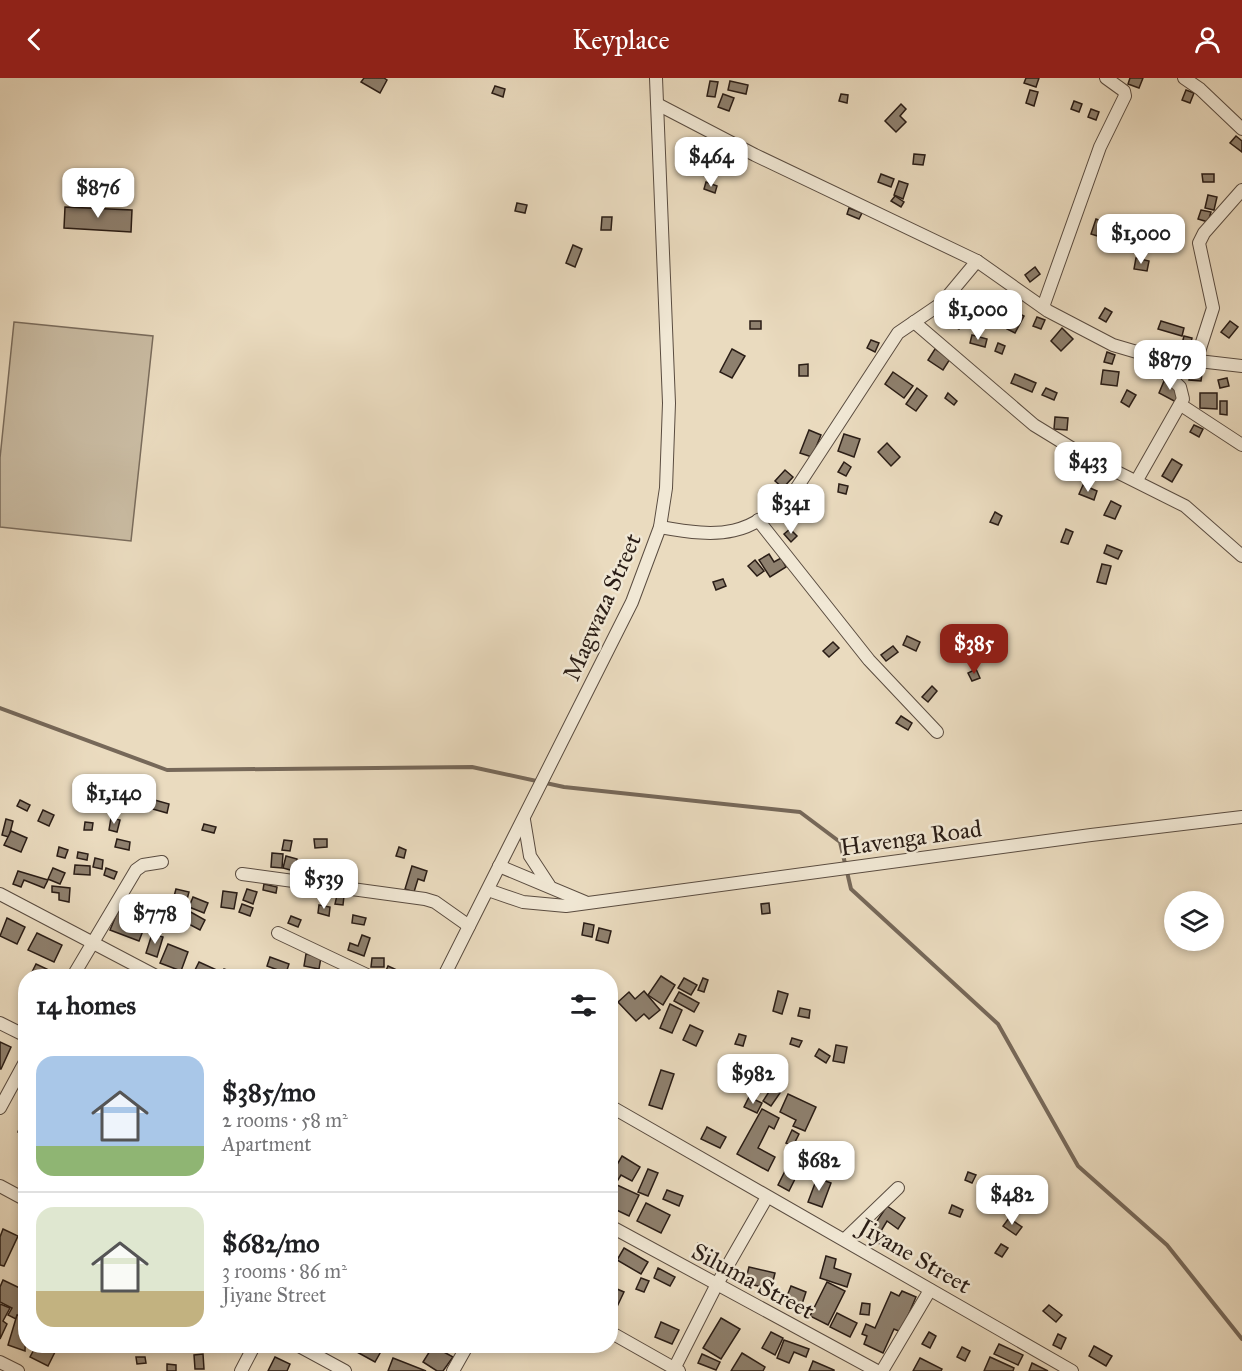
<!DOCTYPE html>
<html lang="en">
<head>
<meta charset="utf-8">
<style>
	body { margin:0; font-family:"IM FELL Great Primer",serif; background:#f2f2f2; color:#202124; height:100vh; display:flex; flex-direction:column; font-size:22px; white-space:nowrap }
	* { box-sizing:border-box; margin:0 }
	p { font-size:20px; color:#757577 }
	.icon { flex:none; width:33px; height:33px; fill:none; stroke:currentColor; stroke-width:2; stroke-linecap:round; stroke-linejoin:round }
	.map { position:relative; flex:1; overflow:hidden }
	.details { position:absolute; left:18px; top:891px; width:600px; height:384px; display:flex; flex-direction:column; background:#fff; border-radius:24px; box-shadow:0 3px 9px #0003 }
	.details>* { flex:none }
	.tools { position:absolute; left:1164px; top:813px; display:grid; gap:12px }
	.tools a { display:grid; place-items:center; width:60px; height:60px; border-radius:50%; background:#fff; box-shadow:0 3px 9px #0003; font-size:30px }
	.price { position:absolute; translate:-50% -51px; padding:0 14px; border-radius:12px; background:#fff; color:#222; font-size:20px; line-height:39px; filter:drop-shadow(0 2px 3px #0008) }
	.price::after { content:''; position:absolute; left:50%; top:36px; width:18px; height:14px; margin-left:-9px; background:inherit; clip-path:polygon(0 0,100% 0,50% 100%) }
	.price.selected { background:#8f2418; color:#fff }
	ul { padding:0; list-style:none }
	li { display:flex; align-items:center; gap:18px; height:150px; padding:0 18px }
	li+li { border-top:2px solid #e0e0e0 }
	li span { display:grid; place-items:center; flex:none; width:168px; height:120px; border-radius:18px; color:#555 }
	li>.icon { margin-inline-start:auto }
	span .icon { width:72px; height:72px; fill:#fffc; stroke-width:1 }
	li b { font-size:26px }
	h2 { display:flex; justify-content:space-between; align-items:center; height:72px; padding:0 18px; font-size:26px }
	header { display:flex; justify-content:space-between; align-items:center; height:78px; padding:0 18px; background:#8f2418; color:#fff; font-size:27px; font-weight:600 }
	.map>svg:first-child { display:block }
</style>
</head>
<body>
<header><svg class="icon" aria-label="back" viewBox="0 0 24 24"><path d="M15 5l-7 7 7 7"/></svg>Keyplace<svg class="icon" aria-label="person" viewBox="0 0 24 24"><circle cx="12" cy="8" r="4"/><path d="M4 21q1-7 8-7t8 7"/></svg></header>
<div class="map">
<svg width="1242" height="1293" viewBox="0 0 1242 1293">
	<rect width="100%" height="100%" fill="#eadbbf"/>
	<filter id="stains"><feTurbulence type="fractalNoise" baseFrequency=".00333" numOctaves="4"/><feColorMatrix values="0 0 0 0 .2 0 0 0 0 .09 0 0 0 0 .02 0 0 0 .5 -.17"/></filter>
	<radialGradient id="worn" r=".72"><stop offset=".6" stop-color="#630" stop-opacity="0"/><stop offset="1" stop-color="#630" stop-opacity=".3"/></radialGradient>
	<polygon fill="#c9bba2" stroke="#7a6c5c" stroke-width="1.5" points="14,244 153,258 131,463 0,449 0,380"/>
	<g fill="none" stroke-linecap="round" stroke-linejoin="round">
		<polyline stroke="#766859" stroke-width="4" points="0,630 167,692 472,689 564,709 800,734 840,764 851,811 998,946 1078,1088 1167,1167 1242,1261"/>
	</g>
	<g fill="#8e806e" stroke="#2a1d16" stroke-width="1.5">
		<polygon points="364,0 384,0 387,2 380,15 361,4"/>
		<polygon points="1026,0 1039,0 1036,9 1024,5"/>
		<polygon points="1130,0 1143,0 1139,10 1128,6"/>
		<polygon points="710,3 718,4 715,19 707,18"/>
		<polygon points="730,3 748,7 746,16 728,12"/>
		<polygon points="495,8 505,11 503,19 492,15"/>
		<polygon points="1030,12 1038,14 1034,28 1026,25"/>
		<polygon points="1186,12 1194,15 1190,25 1182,22"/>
		<polygon points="723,16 734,20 729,33 718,29"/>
		<polygon points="841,16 848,17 847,25 839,23"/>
		<polygon points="1074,23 1082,26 1079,34 1071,31"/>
		<polygon points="901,26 906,31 900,38 906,44 896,54 885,43"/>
		<polygon points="1091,31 1099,34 1096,42 1088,39"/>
		<polygon points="1236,58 1242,63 1242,74 1230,65"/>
		<polygon points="914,76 925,77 923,87 913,86"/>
		<polygon points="881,96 894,101 891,109 878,104"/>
		<polygon points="1202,96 1214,96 1214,104 1203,104"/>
		<polygon points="899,103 908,106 903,121 894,117"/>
		<polygon points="706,104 717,108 715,115 704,111"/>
		<polygon points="1208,117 1217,119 1214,132 1205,130"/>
		<polygon points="895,118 904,124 901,129 891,123"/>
		<polygon points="517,125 527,127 525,135 515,133"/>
		<polygon points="65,129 132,132 131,154 64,150"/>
		<polygon points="849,130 862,135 859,141 847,136"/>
		<polygon points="1201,132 1211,134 1208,144 1198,141"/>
		<polygon points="602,139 612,139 611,152 601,152"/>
		<polygon points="1096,141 1109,146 1104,160 1091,156"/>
		<polygon points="573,167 582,171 575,189 566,185"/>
		<polygon points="1136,180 1149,183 1147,193 1134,191"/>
		<polygon points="1035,189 1040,196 1030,204 1025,197"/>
		<polygon points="1105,230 1112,234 1106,244 1099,240"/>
		<polygon points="1016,234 1024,238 1015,255 1007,251"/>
		<polygon points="943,238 950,242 947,249 940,245"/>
		<polygon points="1037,239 1045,242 1041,251 1033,248"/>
		<polygon points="953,241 962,245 959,251 950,247"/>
		<rect x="750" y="243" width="11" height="8"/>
		<polygon points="1161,243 1184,250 1182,258 1158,251"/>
		<polygon points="1230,243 1238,249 1229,260 1221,254"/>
		<polygon points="1062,250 1073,261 1061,273 1051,263"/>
		<polygon points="972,257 987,261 985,269 970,265"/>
		<polygon points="1184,258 1192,260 1188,276 1180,274"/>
		<polygon points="871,262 879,265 875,274 867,270"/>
		<polygon points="998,265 1005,268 1002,276 995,273"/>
		<polygon points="732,271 745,278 732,300 720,294"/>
		<polygon points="935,271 950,281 943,292 928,282"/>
		<polygon points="1107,274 1115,277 1112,286 1104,284"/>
		<polygon points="808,286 808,298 799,298 799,287"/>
		<polygon points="1103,292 1119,294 1117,308 1101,306"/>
		<polygon points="893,294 913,308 904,320 885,306"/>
		<polygon points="1190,295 1202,296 1201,303 1189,302"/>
		<polygon points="1015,296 1036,305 1032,314 1011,305"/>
		<polygon points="1227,300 1229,308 1220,310 1218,302"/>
		<polygon points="1164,303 1182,312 1176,324 1159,315"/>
		<polygon points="917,310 927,318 916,333 906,326"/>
		<polygon points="1046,310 1057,315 1054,322 1042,317"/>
		<polygon points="1127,312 1136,317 1129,329 1121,324"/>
		<polygon points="948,315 957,323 954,327 945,320"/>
		<polygon points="1200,315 1217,315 1217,331 1200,330"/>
		<polygon points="1220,323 1227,323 1227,337 1220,336"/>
		<polygon points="1055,339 1068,340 1067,352 1054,351"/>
		<polygon points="1194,347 1203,351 1199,359 1190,354"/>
		<polygon points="809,352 821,357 812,379 800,375"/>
		<polygon points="844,356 860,361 854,379 838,373"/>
		<polygon points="887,365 900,379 891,388 878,374"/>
		<polygon points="1172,381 1182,387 1172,404 1162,398"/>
		<polygon points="844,384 851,389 846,398 838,394"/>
		<polygon points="785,392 793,399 783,410 775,403"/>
		<polygon points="839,406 848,408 846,416 838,414"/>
		<polygon points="1083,407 1097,413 1094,422 1079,416"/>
		<polygon points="1111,423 1121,428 1115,441 1104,437"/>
		<polygon points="786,433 796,440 791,447 781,440"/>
		<polygon points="995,434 1002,438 998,447 990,444"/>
		<polygon points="790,451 797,458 791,464 784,456"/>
		<polygon points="1066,451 1073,454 1068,466 1061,464"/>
		<polygon points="1107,467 1122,473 1118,481 1104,475"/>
		<polygon points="769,476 774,484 781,480 786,489 770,499 759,482"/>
		<polygon points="755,482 764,493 757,498 748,488"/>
		<polygon points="1102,486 1111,488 1106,506 1097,504"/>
		<polygon points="723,501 726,508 716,512 713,504"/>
		<polygon points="907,558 920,564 916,573 903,567"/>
		<polygon points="833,564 839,570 829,579 823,573"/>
		<polygon points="893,568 898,574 886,583 881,577"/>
		<polygon points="976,591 980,600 972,603 968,595"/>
		<polygon points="932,608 937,613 928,624 922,619"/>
		<polygon points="901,638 912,645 908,652 896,645"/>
		<polygon points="151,721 169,726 167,735 149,730"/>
		<polygon points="20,722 30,727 27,733 17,728"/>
		<polygon points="43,732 54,737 49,748 38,743"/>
		<polygon points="111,740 120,742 117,754 109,752"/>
		<polygon points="6,741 13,743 9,759 2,757"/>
		<polygon points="85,744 93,745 92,752 84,752"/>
		<polygon points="204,746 216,749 214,755 202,752"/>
		<polygon points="11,753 27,760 21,774 4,767"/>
		<polygon points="117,761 130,764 129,772 115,769"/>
		<polygon points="314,761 327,761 327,769 315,770"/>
		<polygon points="284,762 292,763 290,773 282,772"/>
		<polygon points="59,769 68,772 65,780 57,778"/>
		<polygon points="399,769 406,772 404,780 396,778"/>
		<polygon points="78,774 88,776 87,782 77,780"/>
		<polygon points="272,775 283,776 282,790 271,789"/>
		<polygon points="286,778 297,781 294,793 283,790"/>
		<polygon points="95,780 103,782 102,791 93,789"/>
		<polygon points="75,787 90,788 90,797 74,796"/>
		<polygon points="412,788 427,793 424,803 418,801 414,814 405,811"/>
		<polygon points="53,790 65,795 60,806 48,801"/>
		<polygon points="106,790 117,794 114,801 104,797"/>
		<polygon points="18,793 48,802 44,810 24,802 21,809 13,806"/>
		<polygon points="264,806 277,809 276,815 263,812"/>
		<polygon points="52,808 70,810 69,824 59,822 59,815 52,814"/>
		<polygon points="176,811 189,814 186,825 173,822"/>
		<polygon points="247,811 257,814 253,826 243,822"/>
		<polygon points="223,813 237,815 234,831 221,829"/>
		<polygon points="337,817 344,818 343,827 335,826"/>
		<polygon points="193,819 208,825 204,835 189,829"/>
		<polygon points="769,825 770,835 762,836 761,826"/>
		<polygon points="242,826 253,830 250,838 239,834"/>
		<polygon points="319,827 330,829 329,838 318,835"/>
		<polygon points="187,832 205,842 200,852 181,842"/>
		<polygon points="118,833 146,845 139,863 110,852"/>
		<polygon points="353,837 366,840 364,847 352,845"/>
		<polygon points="291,838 301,842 298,849 288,845"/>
		<polygon points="7,840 25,849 17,866 0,858"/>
		<polygon points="584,845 594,847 592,859 582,857"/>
		<polygon points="599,850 611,853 608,865 596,862"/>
		<polygon points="37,855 62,867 54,884 28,872"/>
		<polygon points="152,856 163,859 157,879 146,875"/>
		<polygon points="362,857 370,860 364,878 348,872 350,865 358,868"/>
		<polygon points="168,866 188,874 181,893 160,885"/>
		<polygon points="306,876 321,879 319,891 304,888"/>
		<polygon points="270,879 289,886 286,895 267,888"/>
		<polygon points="372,880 384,880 384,889 371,889"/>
		<polygon points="199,884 219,893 216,898 192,898"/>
		<polygon points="36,886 49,892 46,898 32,894"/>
		<polygon points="388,888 397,892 394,898 385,895"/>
		<polygon points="339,890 349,894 348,898 336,897"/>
		<polygon points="224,891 244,898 221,898"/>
		<polygon points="661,898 675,907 663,927 648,917"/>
		<polygon points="684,900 697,907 691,917 678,910"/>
		<polygon points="703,900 708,902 704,914 698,912"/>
		<polygon points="644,913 660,932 649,941 644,936 636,943 618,924 629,914 635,921"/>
		<polygon points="778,913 788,916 782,936 773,933"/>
		<polygon points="679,914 699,925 694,934 674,923"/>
		<polygon points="670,926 682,932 672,955 660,950"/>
		<polygon points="800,930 810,932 809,940 798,938"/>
		<polygon points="690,947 703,953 696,968 683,962"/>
		<polygon points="739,956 746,958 743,968 735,966"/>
		<polygon points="792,960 802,963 799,969 790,966"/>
		<polygon points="0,964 11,969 1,991 0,991"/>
		<polygon points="836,967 847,969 844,985 833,983"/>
		<polygon points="819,971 830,978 826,985 815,978"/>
		<polygon points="753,977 761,980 758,988 750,985"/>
		<polygon points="735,989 739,992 733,1001 729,999"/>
		<polygon points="661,992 674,996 662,1031 649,1027"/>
		<polygon points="772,1009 780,1015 771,1028 763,1023"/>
		<polygon points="788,1016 816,1029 805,1053 793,1048 796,1042 780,1034"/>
		<polygon points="749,1019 762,1025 757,1035 744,1029"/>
		<polygon points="762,1031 779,1040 774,1051 769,1048 758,1070 775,1079 768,1093 737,1076"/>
		<polygon points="22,1043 26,1044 26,1056 18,1054"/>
		<polygon points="707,1049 726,1059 720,1070 701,1061"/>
		<polygon points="792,1052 799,1056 793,1068 786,1065"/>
		<polygon points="622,1078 640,1089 632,1103 621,1097 618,1102 611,1097"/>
		<polygon points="648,1091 658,1095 648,1118 638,1114"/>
		<polygon points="785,1093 796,1099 789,1113 778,1107"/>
		<polygon points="968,1094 976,1097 972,1105 965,1102"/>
		<polygon points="817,1100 831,1105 822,1129 808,1124"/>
		<polygon points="617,1107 639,1117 629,1138 610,1129 610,1120"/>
		<polygon points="667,1112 683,1118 679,1128 663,1121"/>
		<polygon points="646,1125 670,1137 661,1155 637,1143"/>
		<polygon points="952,1127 963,1132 960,1139 949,1135"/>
		<polygon points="887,1128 905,1140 898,1151 887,1143 881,1153 892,1161 886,1170 867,1158"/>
		<polygon points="1009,1140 1022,1149 1016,1157 1003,1148"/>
		<polygon points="3,1151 18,1158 4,1188 0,1187 0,1159"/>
		<polygon points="698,1165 718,1175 713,1184 694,1174"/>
		<polygon points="1001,1166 1008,1170 1002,1179 995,1175"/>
		<polygon points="624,1170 648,1184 641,1196 617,1182"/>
		<polygon points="826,1178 836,1181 834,1190 851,1196 847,1209 820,1200"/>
		<polygon points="749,1189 775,1195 771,1211 745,1205"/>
		<polygon points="658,1190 675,1199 670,1208 654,1200"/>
		<polygon points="641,1200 649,1203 644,1214 636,1211"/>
		<polygon points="3,1202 26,1213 26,1222 16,1241 8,1237 12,1230 0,1224 0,1209"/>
		<polygon points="827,1204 845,1213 828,1247 810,1238"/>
		<polygon points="610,1208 624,1214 614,1235 610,1233"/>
		<polygon points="791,1208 806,1214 801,1229 785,1223"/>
		<polygon points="902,1213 916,1219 901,1254 894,1251 883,1275 864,1266 867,1258 862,1256 866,1246 875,1250 891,1214 899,1218"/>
		<polygon points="862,1225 870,1226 869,1237 860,1236"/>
		<polygon points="0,1226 10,1230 3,1243 7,1246 0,1261"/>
		<polygon points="1049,1227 1062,1237 1056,1244 1043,1233"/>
		<polygon points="837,1235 857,1245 850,1259 830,1249"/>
		<polygon points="17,1237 26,1239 25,1273 8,1267"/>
		<polygon points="721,1240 740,1251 721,1281 703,1270"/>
		<polygon points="661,1244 679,1252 672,1266 655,1259"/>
		<polygon points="771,1254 783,1260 775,1277 762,1270"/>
		<polygon points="929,1254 936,1258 930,1270 922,1266"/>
		<polygon points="1058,1256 1066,1260 1061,1271 1053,1267"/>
		<polygon points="784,1262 809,1271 806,1279 794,1274 789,1285 777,1280"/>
		<polygon points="999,1266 1023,1277 1018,1287 994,1276"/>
		<polygon points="36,1268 58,1268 48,1288 30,1279"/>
		<polygon points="109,1268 121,1268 121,1273 108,1273"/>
		<polygon points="346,1268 384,1268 375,1284"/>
		<polygon points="433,1268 453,1279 443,1293 437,1293 423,1284"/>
		<polygon points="1094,1268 1112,1278 1106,1288 1089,1278"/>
		<polygon points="962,1269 970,1273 965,1283 957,1279"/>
		<polygon points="742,1275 765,1289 763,1293 731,1293"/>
		<polygon points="203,1276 204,1291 195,1291 194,1277"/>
		<polygon points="702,1276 720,1284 716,1292 698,1285"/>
		<polygon points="136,1279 145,1279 146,1285 137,1286"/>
		<polygon points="275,1279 290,1286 287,1293 268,1293"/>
		<polygon points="990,1279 1014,1290 1013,1293 984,1293"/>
		<polygon points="393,1280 426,1293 388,1293"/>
		<polygon points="920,1280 942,1291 941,1293 913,1293"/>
		<polygon points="813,1283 834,1292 834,1293 809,1293"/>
		<polygon points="1032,1285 1048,1293 1029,1293"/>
		<polygon points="167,1286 176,1287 176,1293 167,1293"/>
	</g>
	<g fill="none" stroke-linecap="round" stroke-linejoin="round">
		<g stroke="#5a4c40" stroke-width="14">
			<g id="minor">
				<polyline points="1184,0 1200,11 1242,51"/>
				<polyline points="659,27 755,77 977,183 1048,233 1113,267 1147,277 1242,288"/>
				<polyline points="1043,229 1100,69 1125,18 1124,13 1106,0"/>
				<polyline points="914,244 1034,347 1083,377 1185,428 1242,478"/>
				<polyline points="1196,283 1213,230 1199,165 1204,155 1242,112"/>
				<polyline points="1181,327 1242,367"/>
				<polyline points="1137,402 1183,321 1180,309 1147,277"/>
				<polyline points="758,442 869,582 937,654"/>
				<path d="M660,449C721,460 750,460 796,411L898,255L942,225L977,183"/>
				<polyline points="524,742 530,778 549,807"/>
				<polyline points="499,788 585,824"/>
				<polyline points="242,796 425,821 435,824 469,848"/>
				<polyline points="488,812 523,824 566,828 1091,757 1242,739"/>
				<polyline points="0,816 156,898"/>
				<polyline points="278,855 369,898"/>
				<polyline points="73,898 136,792 143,787 162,784"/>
				<polyline points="444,898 632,524 660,449 666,410 669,325 656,0"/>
				<polyline points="0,945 26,958"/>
				<polyline points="610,1028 1072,1293"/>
				<polyline points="0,1030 26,982"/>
				<polyline points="0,1108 26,1122"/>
				<polyline points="610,1148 877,1293"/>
				<polyline points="845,1161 898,1110"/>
				<polyline points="610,1254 679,1293"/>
				<polyline points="299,1268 345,1293"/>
				<polyline points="0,1284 18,1293"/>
				<polyline points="241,1293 254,1268"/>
				<polyline points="453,1293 467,1268"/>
				<polyline points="673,1293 716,1208 767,1119"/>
				<polyline points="882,1293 930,1212"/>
			</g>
		</g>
		<use href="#minor" stroke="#f1e8d5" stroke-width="12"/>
	</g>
	<g text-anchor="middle" stroke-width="5" stroke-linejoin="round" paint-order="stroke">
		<g font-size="24" fill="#2a1d16" stroke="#f1e8d5">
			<text transform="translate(602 529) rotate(-66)" y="8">Magwaza Street</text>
			<text transform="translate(911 760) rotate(-8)" y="8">Havenga Road</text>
			<text transform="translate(915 1178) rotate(30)" y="8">Jiyane Street</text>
			<text transform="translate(753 1203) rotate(28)" y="8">Siluma Street</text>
		</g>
	</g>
	<rect width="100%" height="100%" filter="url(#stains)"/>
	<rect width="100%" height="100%" fill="url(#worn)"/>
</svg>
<div class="tools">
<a><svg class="icon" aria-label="layers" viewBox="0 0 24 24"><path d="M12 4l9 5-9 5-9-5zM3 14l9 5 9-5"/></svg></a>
</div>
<b class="price" style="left:711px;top:110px">$464</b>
<b class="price" style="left:98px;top:141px">$876</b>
<b class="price" style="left:1141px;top:187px">$1,000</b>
<b class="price" style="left:978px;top:263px">$1,000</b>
<b class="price" style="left:1170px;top:313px">$879</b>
<b class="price" style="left:1088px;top:415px">$433</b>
<b class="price" style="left:791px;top:457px">$341</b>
<b class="price selected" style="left:974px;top:597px">$385</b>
<b class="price" style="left:114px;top:747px">$1,140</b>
<b class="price" style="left:324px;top:832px">$539</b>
<b class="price" style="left:155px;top:867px">$778</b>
<b class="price" style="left:753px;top:1027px">$982</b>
<b class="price" style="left:819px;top:1114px">$682</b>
<b class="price" style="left:1012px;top:1148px">$482</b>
<section class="details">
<h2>14 homes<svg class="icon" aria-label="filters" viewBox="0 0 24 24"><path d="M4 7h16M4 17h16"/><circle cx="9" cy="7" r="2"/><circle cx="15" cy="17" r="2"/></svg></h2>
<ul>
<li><span style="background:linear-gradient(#a9c7e8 75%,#8fb573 0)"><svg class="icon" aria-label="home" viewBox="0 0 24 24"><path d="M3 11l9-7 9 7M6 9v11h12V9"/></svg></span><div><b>$385/mo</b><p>2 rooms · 58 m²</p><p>Apartment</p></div></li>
<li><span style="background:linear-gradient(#dfe7d0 70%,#c2b280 0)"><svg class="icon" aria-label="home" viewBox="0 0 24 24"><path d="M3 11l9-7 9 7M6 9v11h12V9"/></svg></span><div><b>$682/mo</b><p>3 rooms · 86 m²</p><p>Jiyane Street</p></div></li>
</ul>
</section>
</div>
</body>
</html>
